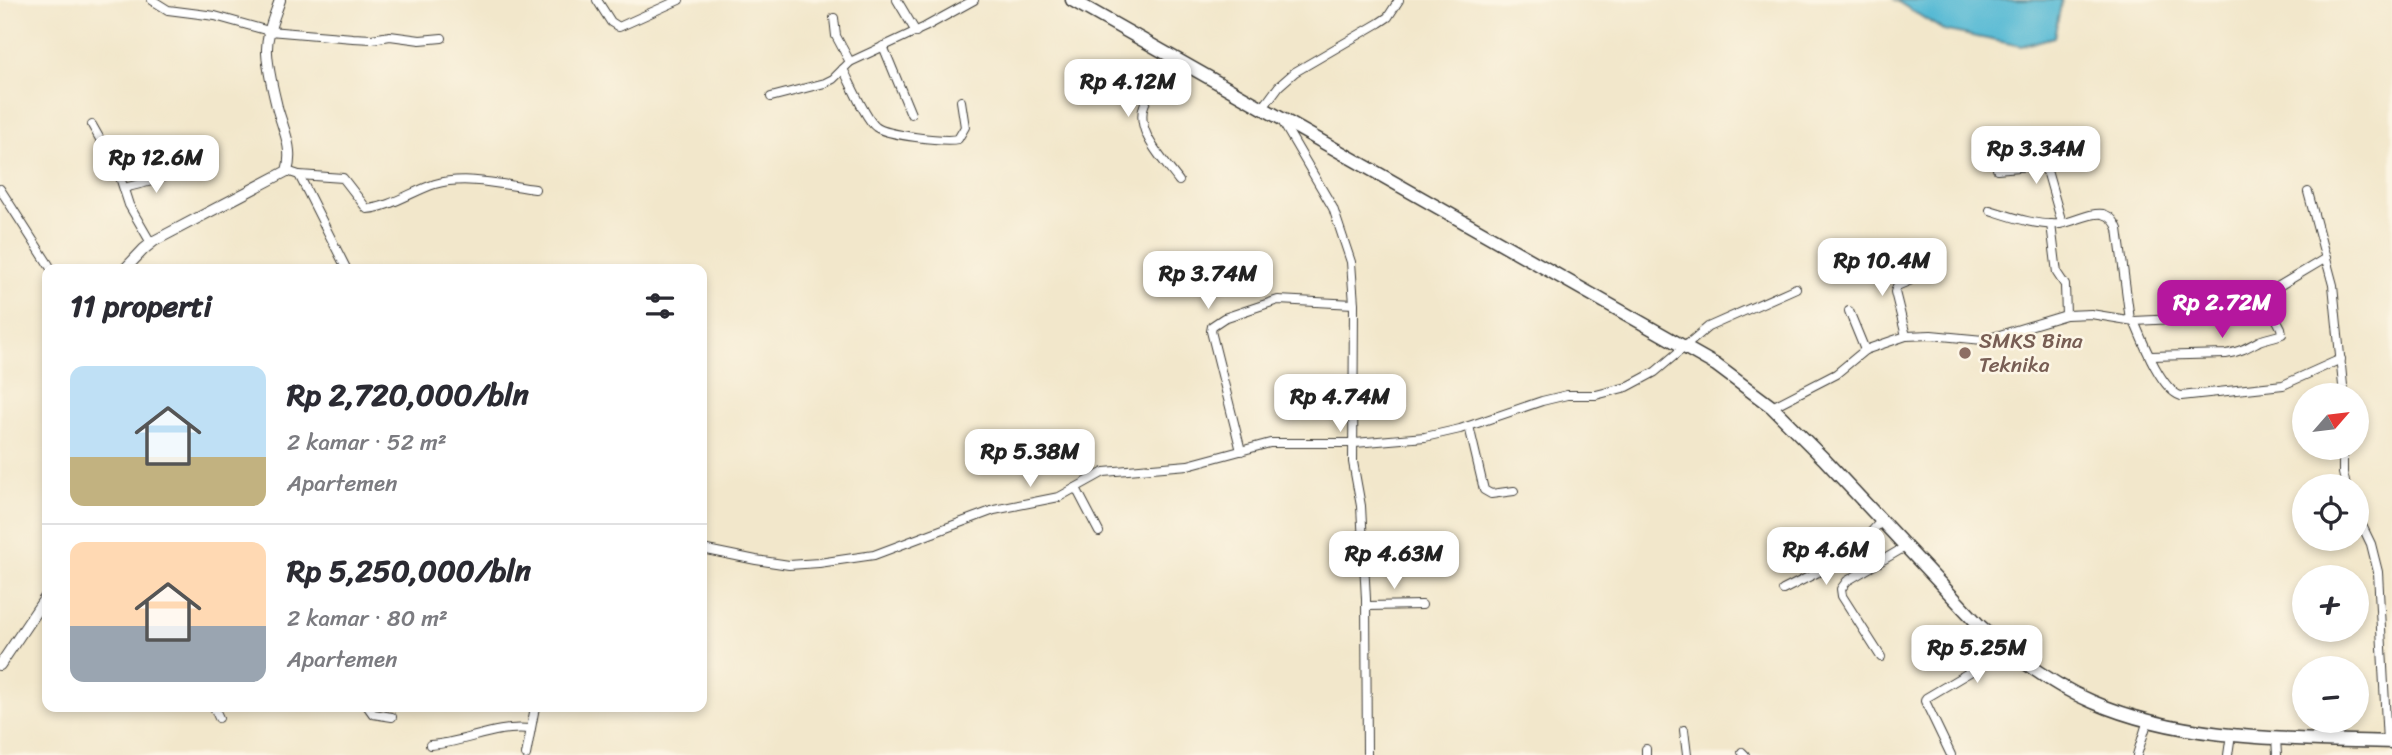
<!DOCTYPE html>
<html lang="id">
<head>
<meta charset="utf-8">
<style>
	body { margin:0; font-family:Sriracha,sans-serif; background:#f2f2f3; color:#2b2b33; height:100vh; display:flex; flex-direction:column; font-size:26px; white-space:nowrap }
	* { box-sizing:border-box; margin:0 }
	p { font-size:23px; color:#7c7c81 }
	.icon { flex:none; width:38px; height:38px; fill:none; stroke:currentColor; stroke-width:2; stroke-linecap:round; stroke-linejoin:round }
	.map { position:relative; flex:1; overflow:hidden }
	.drawer { position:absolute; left:42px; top:264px; width:665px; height:448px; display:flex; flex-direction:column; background:#fff; border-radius:14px; box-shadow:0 4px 10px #0003 }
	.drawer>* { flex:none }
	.needle { width:46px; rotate:62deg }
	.buttons { position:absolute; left:2292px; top:383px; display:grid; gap:14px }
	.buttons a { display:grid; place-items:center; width:77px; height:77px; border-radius:50%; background:#fff; box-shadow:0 4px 10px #0003; font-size:35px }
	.price { position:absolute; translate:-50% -60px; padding:0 16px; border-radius:14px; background:#fff; color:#222; font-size:23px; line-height:46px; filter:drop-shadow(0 2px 4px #0008) }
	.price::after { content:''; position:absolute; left:50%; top:42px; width:21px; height:16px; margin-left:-10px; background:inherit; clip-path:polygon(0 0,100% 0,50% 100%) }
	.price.on { background:#b5179e; color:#fff }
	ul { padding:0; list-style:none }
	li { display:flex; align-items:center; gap:21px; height:175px; padding:0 28px }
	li+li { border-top:2px solid #e1e1e2 }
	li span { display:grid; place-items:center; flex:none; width:196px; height:140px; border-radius:14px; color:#555 }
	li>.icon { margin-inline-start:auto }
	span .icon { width:84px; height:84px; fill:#fffc; stroke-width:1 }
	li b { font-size:30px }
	h2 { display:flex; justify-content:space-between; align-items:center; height:84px; padding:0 28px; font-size:30px }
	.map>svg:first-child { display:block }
</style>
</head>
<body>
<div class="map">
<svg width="2392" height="755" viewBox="0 0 2392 755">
	<rect width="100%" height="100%" fill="#fcf5e5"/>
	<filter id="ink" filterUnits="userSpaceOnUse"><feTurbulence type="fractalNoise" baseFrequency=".0143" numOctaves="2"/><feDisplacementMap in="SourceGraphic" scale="14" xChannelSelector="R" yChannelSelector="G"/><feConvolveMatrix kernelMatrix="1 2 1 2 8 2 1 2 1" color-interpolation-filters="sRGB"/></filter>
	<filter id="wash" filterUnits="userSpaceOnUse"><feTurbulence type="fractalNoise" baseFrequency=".00686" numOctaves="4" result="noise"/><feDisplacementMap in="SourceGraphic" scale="28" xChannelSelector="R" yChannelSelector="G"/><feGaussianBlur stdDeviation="1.57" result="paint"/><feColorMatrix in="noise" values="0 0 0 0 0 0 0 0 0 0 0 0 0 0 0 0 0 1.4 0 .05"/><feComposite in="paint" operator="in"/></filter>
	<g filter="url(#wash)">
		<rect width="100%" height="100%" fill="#f2e7cb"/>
		<polygon fill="#55b9d4" stroke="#386a78" stroke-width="2" points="1895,0 2062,0 2054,37 2021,46 1943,30"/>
	</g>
	<g filter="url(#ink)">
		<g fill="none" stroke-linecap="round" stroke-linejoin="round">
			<g stroke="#3c3a36" stroke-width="10">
				<g id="minor">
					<polyline points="152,0 168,10 215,16 269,31 353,38 372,39 390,36 420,40 442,38"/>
					<polyline points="597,0 611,22 619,27 679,0"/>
					<polyline points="897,0 916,32"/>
					<polyline points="834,18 836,36 850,62"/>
					<polyline points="883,46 911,114"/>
					<path d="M843,69C850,82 866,120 876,127C886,135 945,142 958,139L965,127L961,101"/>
					<polyline points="771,97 825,83 833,79 850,62 925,27 974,0"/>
					<polyline points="1262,109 1279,86 1295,72 1379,23 1388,17 1399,0"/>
					<polyline points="1282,121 1333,208 1351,262 1354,304 1353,462 1361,506 1366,599 1367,755"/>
					<polyline points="92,125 118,171 129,205 151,243"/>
					<polyline points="1997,169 2042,165 2048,174 2062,223"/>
					<polyline points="287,171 299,175 347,270"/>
					<path d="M299,175L343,178L367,209C391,207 413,191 435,184C466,175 504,185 535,189"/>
					<path d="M1179,181C1163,159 1130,128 1147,99C1154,85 1168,73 1179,61"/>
					<polyline points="124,188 156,180 176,171"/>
					<polyline points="0,189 52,270"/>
					<polyline points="2308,192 2333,285 2344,396"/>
					<path d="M1990,210C2012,217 2036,226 2060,224C2073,222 2091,212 2103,214C2111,216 2116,223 2118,229L2130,320"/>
					<polyline points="2051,224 2057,273 2065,285 2066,315"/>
					<polyline points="1849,311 1865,350"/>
					<path d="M2134,321C2142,340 2161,390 2181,396L2283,385L2341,359"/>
					<polyline points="1906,336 1895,292 1897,286 1909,281"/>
					<path d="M2151,356L2226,354C2240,352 2248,347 2259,341C2266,338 2275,337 2282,334L2281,328L2264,295"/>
					<polyline points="1772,407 1836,374 1865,350 1906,336 1931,335 1983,340 2066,315 2091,314 2134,321 2176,319 2215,314 2241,306 2264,295 2326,258"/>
					<polyline points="1469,426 1484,490 1491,494 1514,491"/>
					<polyline points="2343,448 2343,473 2346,486"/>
					<polyline points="1241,451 1211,331 1212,326 1224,318 1278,300 1354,304"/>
					<polyline points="1076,488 1099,532"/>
					<polyline points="2357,515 2371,544 2378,572 2387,742"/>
					<polyline points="702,549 756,560 789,565 819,563 874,555 994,510 1059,497 1104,472 1188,465 1270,443 1355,443 1425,437 1460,429 1542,401 1567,395 1596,395 1627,387 1655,372 1708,327 1796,288"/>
					<polyline points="1783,590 1838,562 1864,540 1881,521"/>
					<polyline points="1367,606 1422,605"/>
					<polyline points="1881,657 1842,596 1841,589 1847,581 1905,547"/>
					<polyline points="214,707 219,718"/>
					<polyline points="368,707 373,714 392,717"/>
					<polyline points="1684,730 1687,755"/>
					<polyline points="2276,738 2277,755"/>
					<path d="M430,745C464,743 495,725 530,729"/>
					<polyline points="1646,749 1646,755"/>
					<polyline points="1742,752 1745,755"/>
					<polyline points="526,755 535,707"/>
					<polyline points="1951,755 1925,701 1926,698 2007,650"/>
					<polyline points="2137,755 2148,720"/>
					<polyline points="2228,755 2231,734"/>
				</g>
			</g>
			<g stroke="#3c3a36" stroke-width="12">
				<g id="tertiary">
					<path d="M124,270L144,249L154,241L287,171C294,149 283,129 277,107C273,90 268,71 267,53C266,34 274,18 280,0"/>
					<polyline points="0,665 47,595"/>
				</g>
			</g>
			<g stroke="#3c3a36" stroke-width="15">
				<path id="primary" d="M1072,0L1716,365L1772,407L1823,458L1979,625C2013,656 2050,684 2093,702C2185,742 2293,739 2392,742"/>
			</g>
			<use href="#minor" stroke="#fff" stroke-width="8"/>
			<use href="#tertiary" stroke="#fff" stroke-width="10"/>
			<use href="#primary" stroke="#fff" stroke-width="12"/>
		</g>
	</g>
	<circle fill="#8d6e63" stroke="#fcf5e5" stroke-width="2.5" cx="1965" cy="353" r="7"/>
	<g text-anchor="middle" stroke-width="5" stroke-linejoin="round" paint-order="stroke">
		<g font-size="21" fill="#785e54" stroke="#fcf5e5" text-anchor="start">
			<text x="1979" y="348">SMKS Bina<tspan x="1979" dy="24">Teknika</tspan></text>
		</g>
	</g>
</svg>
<div class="buttons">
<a><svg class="needle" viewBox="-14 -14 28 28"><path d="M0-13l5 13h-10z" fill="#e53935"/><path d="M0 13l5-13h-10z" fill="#7c7c81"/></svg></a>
<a><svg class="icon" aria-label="locate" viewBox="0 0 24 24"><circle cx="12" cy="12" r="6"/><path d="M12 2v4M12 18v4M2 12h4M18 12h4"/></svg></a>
<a>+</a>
<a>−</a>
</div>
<b class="price" style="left:1128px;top:119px">Rp 4.12M</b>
<b class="price" style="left:2036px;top:186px">Rp 3.34M</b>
<b class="price" style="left:156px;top:195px">Rp 12.6M</b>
<b class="price" style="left:1882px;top:298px">Rp 10.4M</b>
<b class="price" style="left:1208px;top:311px">Rp 3.74M</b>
<b class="price on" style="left:2222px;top:340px">Rp 2.72M</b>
<b class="price" style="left:1340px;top:434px">Rp 4.74M</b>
<b class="price" style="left:1030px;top:489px">Rp 5.38M</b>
<b class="price" style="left:1826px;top:587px">Rp 4.6M</b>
<b class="price" style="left:1394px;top:591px">Rp 4.63M</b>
<b class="price" style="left:1977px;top:685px">Rp 5.25M</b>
<section class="drawer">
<h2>11 properti<svg class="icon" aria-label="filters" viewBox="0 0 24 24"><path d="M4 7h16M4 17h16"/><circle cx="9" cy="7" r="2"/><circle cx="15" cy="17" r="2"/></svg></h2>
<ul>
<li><span style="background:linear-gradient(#bfe0f5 65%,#c2b280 0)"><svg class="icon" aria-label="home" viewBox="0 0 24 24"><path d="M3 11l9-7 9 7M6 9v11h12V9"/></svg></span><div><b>Rp 2,720,000/bln</b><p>2 kamar · 52 m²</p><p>Apartemen</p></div></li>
<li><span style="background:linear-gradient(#ffd9b3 60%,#9aa5b1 0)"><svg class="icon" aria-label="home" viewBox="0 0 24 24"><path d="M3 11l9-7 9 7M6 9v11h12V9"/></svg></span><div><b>Rp 5,250,000/bln</b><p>2 kamar · 80 m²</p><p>Apartemen</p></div></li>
</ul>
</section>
</div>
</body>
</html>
